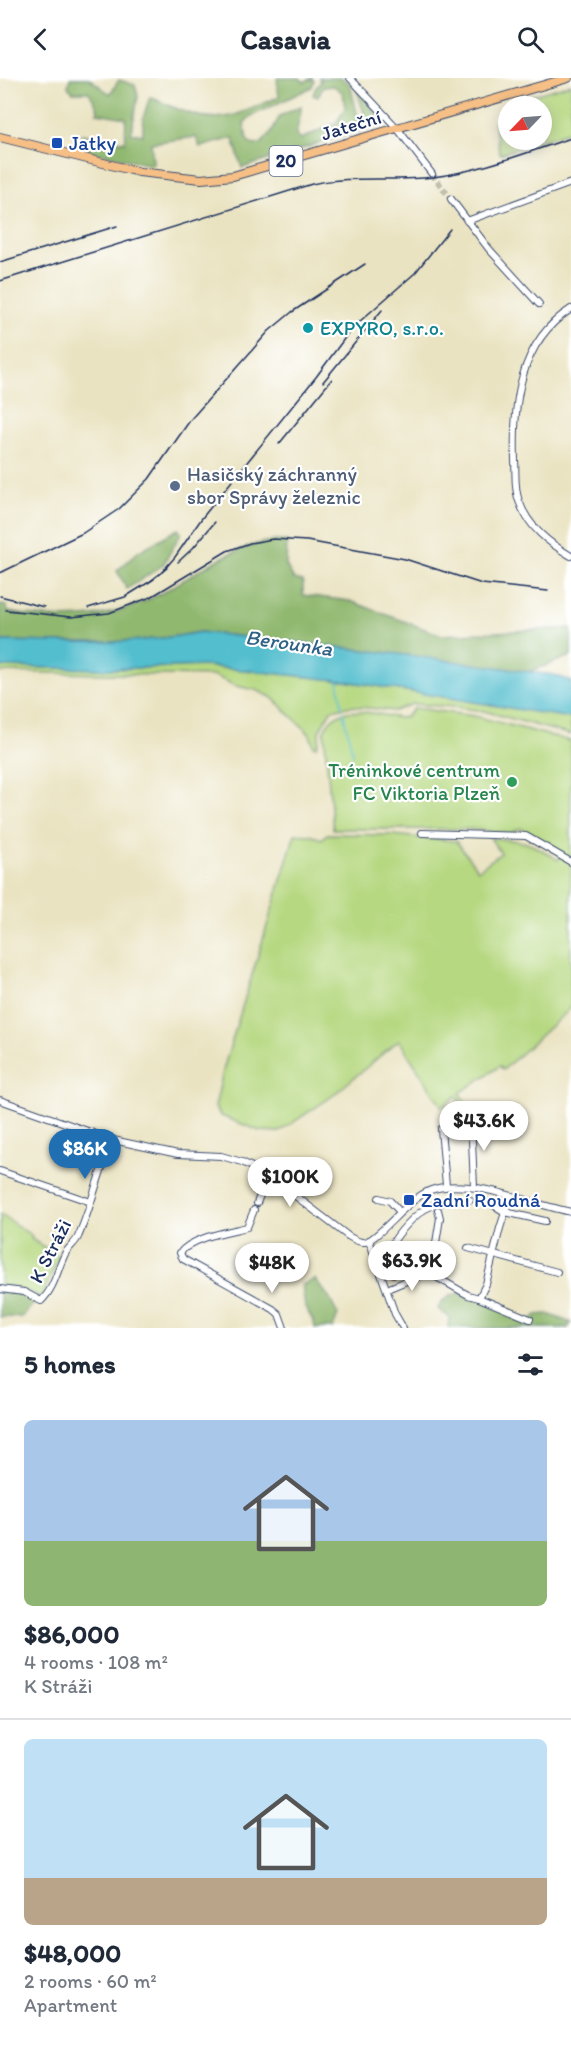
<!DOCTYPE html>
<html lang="en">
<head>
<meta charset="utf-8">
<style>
	body { margin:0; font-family:Itim,sans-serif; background:#f6f6f7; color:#1f2937; height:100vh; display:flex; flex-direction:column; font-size:22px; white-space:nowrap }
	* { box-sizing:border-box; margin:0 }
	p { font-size:20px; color:#747a83 }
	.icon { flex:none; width:33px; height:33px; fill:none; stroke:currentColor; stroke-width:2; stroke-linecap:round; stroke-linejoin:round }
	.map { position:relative; height:1250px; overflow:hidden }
	.side { display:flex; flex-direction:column; background:#fff; flex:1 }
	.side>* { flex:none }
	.needle { width:39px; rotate:245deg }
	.tools { position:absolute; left:498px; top:18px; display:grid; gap:12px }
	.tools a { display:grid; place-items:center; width:54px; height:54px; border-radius:50%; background:#fff; box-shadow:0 3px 15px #0003; font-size:30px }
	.price { position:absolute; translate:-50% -51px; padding:0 14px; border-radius:21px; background:#fff; color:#222; font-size:20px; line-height:39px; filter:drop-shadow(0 2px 3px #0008) }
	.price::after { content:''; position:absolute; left:50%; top:36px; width:18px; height:14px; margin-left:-9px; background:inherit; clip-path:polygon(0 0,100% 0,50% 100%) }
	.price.current { background:#1f6fb2; color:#fff }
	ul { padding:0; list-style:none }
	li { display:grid; align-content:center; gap:12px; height:318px; padding:0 24px }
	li+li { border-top:2px solid #e0e1e3 }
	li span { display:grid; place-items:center; height:186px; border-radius:9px; color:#555 }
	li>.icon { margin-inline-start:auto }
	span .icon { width:108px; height:108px; fill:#fffc; stroke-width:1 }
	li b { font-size:26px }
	h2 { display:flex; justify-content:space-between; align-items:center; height:72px; padding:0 24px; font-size:26px }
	header { display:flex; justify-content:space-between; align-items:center; height:78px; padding:0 24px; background:#fff; font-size:27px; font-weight:800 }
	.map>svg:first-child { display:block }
</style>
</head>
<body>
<header><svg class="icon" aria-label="back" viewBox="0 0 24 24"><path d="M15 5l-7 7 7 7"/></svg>Casavia<svg class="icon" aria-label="search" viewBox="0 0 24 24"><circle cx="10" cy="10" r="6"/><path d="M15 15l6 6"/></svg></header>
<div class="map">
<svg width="571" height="1250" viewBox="0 0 571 1250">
	<rect width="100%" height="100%" fill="#fff"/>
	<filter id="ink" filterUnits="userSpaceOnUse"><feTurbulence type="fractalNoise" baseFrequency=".0167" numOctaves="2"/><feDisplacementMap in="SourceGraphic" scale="12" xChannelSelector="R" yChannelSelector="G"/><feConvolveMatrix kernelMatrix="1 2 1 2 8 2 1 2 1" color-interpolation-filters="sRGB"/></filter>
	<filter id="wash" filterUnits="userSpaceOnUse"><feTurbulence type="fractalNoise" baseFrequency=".008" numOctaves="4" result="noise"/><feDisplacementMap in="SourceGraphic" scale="24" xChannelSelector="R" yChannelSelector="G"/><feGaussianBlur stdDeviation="1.35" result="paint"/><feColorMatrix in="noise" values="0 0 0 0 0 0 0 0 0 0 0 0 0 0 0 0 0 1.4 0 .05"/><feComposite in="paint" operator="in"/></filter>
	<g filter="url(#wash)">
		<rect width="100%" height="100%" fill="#eae3c1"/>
		<g fill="#b6d880" stroke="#68846f" stroke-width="1.5">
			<polygon points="571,6 571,53 500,76 494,45 508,41 508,62 542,62 542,28 508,28 508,32 506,25"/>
			<polygon points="206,588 345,603 561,638 571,640 571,657 484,633 456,629 412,626 394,633 352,628 331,632 319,653 319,662 317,668 314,668 310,657 305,651 271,619 256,612 236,608 215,598 0,594 0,589 109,591"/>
			<path d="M414,630L474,638L571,663V930L503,992L500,988L460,1015L471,1035L467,1038L456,1018L442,1029L399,962L331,1019L279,1054L260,1053L221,1038L215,1029L224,989L295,756L310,757L322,761L327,756L392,757L456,763L478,792L501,775L490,760C524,763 530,763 558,782L562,776L521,750L510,755L467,751H333L324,653C337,622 373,636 400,640L406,639Z"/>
			<polygon points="0,1136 32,1158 31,1161 59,1178 42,1219 10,1208 0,1209"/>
		</g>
		<g fill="#90b86e" stroke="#567466" stroke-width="1.5">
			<path d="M70,0H89L110,16L119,2L135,7L138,18L131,55L143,57V40L150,19C175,30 202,45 231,38C247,34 263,25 279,19L277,0H300L304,4L312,0L314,3L312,9L251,38L244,45L247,62L253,67L261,66L270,56L280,38L301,28V33L296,56L301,61L336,45L345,31L343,15L334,8L323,9L318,19L313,17L315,11L321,4L319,0H342L350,6L361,52L242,90L233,60L200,69L196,59L151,65L153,85L151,87L85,72L78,59L82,56L125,64L126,40L97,35L98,31L89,14H73L68,9Z"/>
			<polygon points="356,10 380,41 378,47 369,51"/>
			<polygon points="178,451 181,455 163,487 127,511 117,493 139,473"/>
			<path d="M272,463H287L286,487L294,501L303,503V517L350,523L441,557L571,550V578L528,594L398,576L200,554C135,568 66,564 0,563V527L6,528L8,534C70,545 118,542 172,509C206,489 232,469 272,463Z"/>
			<polygon points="315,1201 328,1218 338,1237 333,1250 315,1250 314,1244 305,1229 302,1207"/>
			<polygon points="0,1213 29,1218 36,1223 22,1239 0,1239"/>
			<path d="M460,1215L485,1219L529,1244L536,1237L548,1236L571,1245L568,1250H448L449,1239L438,1231C442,1221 450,1217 460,1215Z"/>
		</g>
		<path fill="#53bece" stroke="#377696" stroke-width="1.5" d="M200,554L398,576L554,597L571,603V640L345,603L206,588L109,591L0,589V563C66,564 135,568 200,554Z"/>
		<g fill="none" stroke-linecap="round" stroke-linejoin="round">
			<g stroke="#53bece" stroke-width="1.5">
				<polyline points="338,602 342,630"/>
				<polyline points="343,634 353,677"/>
			</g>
		</g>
	</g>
	<g filter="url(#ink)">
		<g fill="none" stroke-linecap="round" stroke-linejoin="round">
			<polyline stroke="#c1bfad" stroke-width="6" stroke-dasharray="6 3" stroke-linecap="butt" points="432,96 451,121"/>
			<g stroke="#3a4a6d" stroke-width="8">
				<g id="minor">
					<polyline points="350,0 397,50 432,96"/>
					<polyline points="451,121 489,171 539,226"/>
					<polyline points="467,143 571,105"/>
					<path d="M571,231C519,264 513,326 515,382C516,396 514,410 519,423C528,449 549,465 571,478"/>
					<polyline points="422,755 526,758 571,784"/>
					<path d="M0,1022L113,1062L178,1076L221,1078L242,1084L268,1097L348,1158C353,1161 359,1165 365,1164C379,1161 408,1120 431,1112C469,1098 530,1126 571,1134"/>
					<polyline points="471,1039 474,1109"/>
					<polyline points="441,1051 446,1107"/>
					<polyline points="0,1093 91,1124"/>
					<polyline points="379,1120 390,1123 400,1134"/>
					<polyline points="478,1121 490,1125 505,1134 545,1143"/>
					<polyline points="257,1125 268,1097"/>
					<polyline points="440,1125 450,1122 470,1122"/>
					<path d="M254,1132L247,1149C228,1154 192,1159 180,1175L183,1181L273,1231L279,1236L284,1250"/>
					<polyline points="369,1162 395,1236 403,1250"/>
					<polyline points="468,1170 557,1194"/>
					<path d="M394,1196C392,1190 389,1183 389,1177C389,1162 418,1132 432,1128"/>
					<polyline points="431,1196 468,1217 479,1220 486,1206 500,1150 510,1119"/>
					<polyline points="431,1196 440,1140 438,1132"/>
					<path d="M0,1211L24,1214L41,1223C54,1211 57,1193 64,1178C67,1170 75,1166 78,1159C92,1128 98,1094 113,1062"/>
					<polyline points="387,1211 421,1197 431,1196"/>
					<polyline points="479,1220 530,1241"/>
				</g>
			</g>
			<g stroke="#3a4a6d" stroke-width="10">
				<polyline id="major" points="0,59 139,94 201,101 233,98 568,0"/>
			</g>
			<use href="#minor" stroke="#fff" stroke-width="6"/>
			<use href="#major" stroke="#f5bf86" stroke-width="8"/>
			<g stroke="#1b2f5e" stroke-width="1.5">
				<polyline points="0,184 117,148"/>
				<path d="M0,203L312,106C352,97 392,104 433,99C477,94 528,74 571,60"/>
				<polyline points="323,304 382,232"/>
				<polyline points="279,366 332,301"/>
				<polyline points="178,484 193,470 215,444"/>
				<polyline points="162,494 175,479 202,440 316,299 347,257 359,244 415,195 450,151"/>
				<polyline points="0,495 83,455 119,431 149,401 191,341 269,253 292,234 365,186"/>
				<polyline points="148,505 167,490"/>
				<polyline points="0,518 44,529"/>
				<polyline points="88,530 125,519 154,501"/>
				<polyline points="6,532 71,539 109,535 151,519 227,473 250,465 273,461 307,463 405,481 482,506 548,513"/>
			</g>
		</g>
	</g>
	<g fill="#1a4fb4" stroke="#fff" stroke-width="2">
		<rect x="51" y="59" width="12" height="12" rx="3"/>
		<rect x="403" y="1116" width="12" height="12" rx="3"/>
	</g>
	<circle fill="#0f9aa8" stroke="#fff" stroke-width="2" cx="308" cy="250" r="6"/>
	<circle fill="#5c6f8a" stroke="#fff" stroke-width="2" cx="175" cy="408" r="6"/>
	<circle fill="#2e9e5b" stroke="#fff" stroke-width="2" cx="512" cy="704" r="6"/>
	<g text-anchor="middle" stroke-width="4.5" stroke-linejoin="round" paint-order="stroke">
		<rect fill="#fff" stroke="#5f6d8e" stroke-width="1.5" x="269.5" y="68" width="33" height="30" rx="4.5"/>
		<g font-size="18" font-weight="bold" fill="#1b2f5e">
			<text x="286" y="89">20</text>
		</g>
		<g font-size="20" fill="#1b2f5e" stroke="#fff">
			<text transform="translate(351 47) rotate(-17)" y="7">Jateční</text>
			<text transform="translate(50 1173) rotate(-63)" y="7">K Stráži</text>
		</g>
		<g font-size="20" fill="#164399" stroke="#fff" text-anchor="start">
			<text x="69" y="72">Jatky</text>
			<text x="421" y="1129">Zadní Roudná</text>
		</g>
		<g font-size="20" fill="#0d838f" stroke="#fff" text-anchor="start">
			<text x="320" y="257">EXPYRO, s.r.o.</text>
		</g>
		<g font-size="20" fill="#4e5e75" stroke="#fff" text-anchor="start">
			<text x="187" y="403">Hasičský záchranný<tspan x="187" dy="23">sbor Správy železnic</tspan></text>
		</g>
		<g font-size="20" fill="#27864d" stroke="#fff" text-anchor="end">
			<text x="500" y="699">Tréninkové centrum<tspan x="500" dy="23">FC Viktoria Plzeň</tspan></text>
		</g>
		<g font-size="21" font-style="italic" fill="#2f6185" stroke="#fff">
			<text transform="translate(289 565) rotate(8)" y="7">Berounka</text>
		</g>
	</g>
</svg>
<div class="tools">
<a><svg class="needle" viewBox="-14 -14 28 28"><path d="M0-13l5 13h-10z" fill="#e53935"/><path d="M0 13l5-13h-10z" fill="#747a83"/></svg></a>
</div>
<b class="price" style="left:484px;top:1074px">$43.6K</b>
<b class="price current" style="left:85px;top:1102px">$86K</b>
<b class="price" style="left:290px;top:1130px">$100K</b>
<b class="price" style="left:412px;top:1214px">$63.9K</b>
<b class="price" style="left:272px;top:1216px">$48K</b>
</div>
<section class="side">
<h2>5 homes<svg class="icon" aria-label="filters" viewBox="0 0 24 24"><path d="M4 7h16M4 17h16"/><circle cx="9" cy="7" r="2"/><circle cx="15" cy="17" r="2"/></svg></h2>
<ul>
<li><span style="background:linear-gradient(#a9c7e8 65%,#8fb573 0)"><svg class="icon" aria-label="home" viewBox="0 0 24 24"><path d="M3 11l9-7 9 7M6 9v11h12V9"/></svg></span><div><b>$86,000</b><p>4 rooms · 108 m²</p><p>K Stráži</p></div></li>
<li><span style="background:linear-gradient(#bfe0f5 75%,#b9a48a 0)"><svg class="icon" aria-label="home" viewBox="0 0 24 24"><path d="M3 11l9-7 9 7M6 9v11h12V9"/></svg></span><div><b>$48,000</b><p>2 rooms · 60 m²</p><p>Apartment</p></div></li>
</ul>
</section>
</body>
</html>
